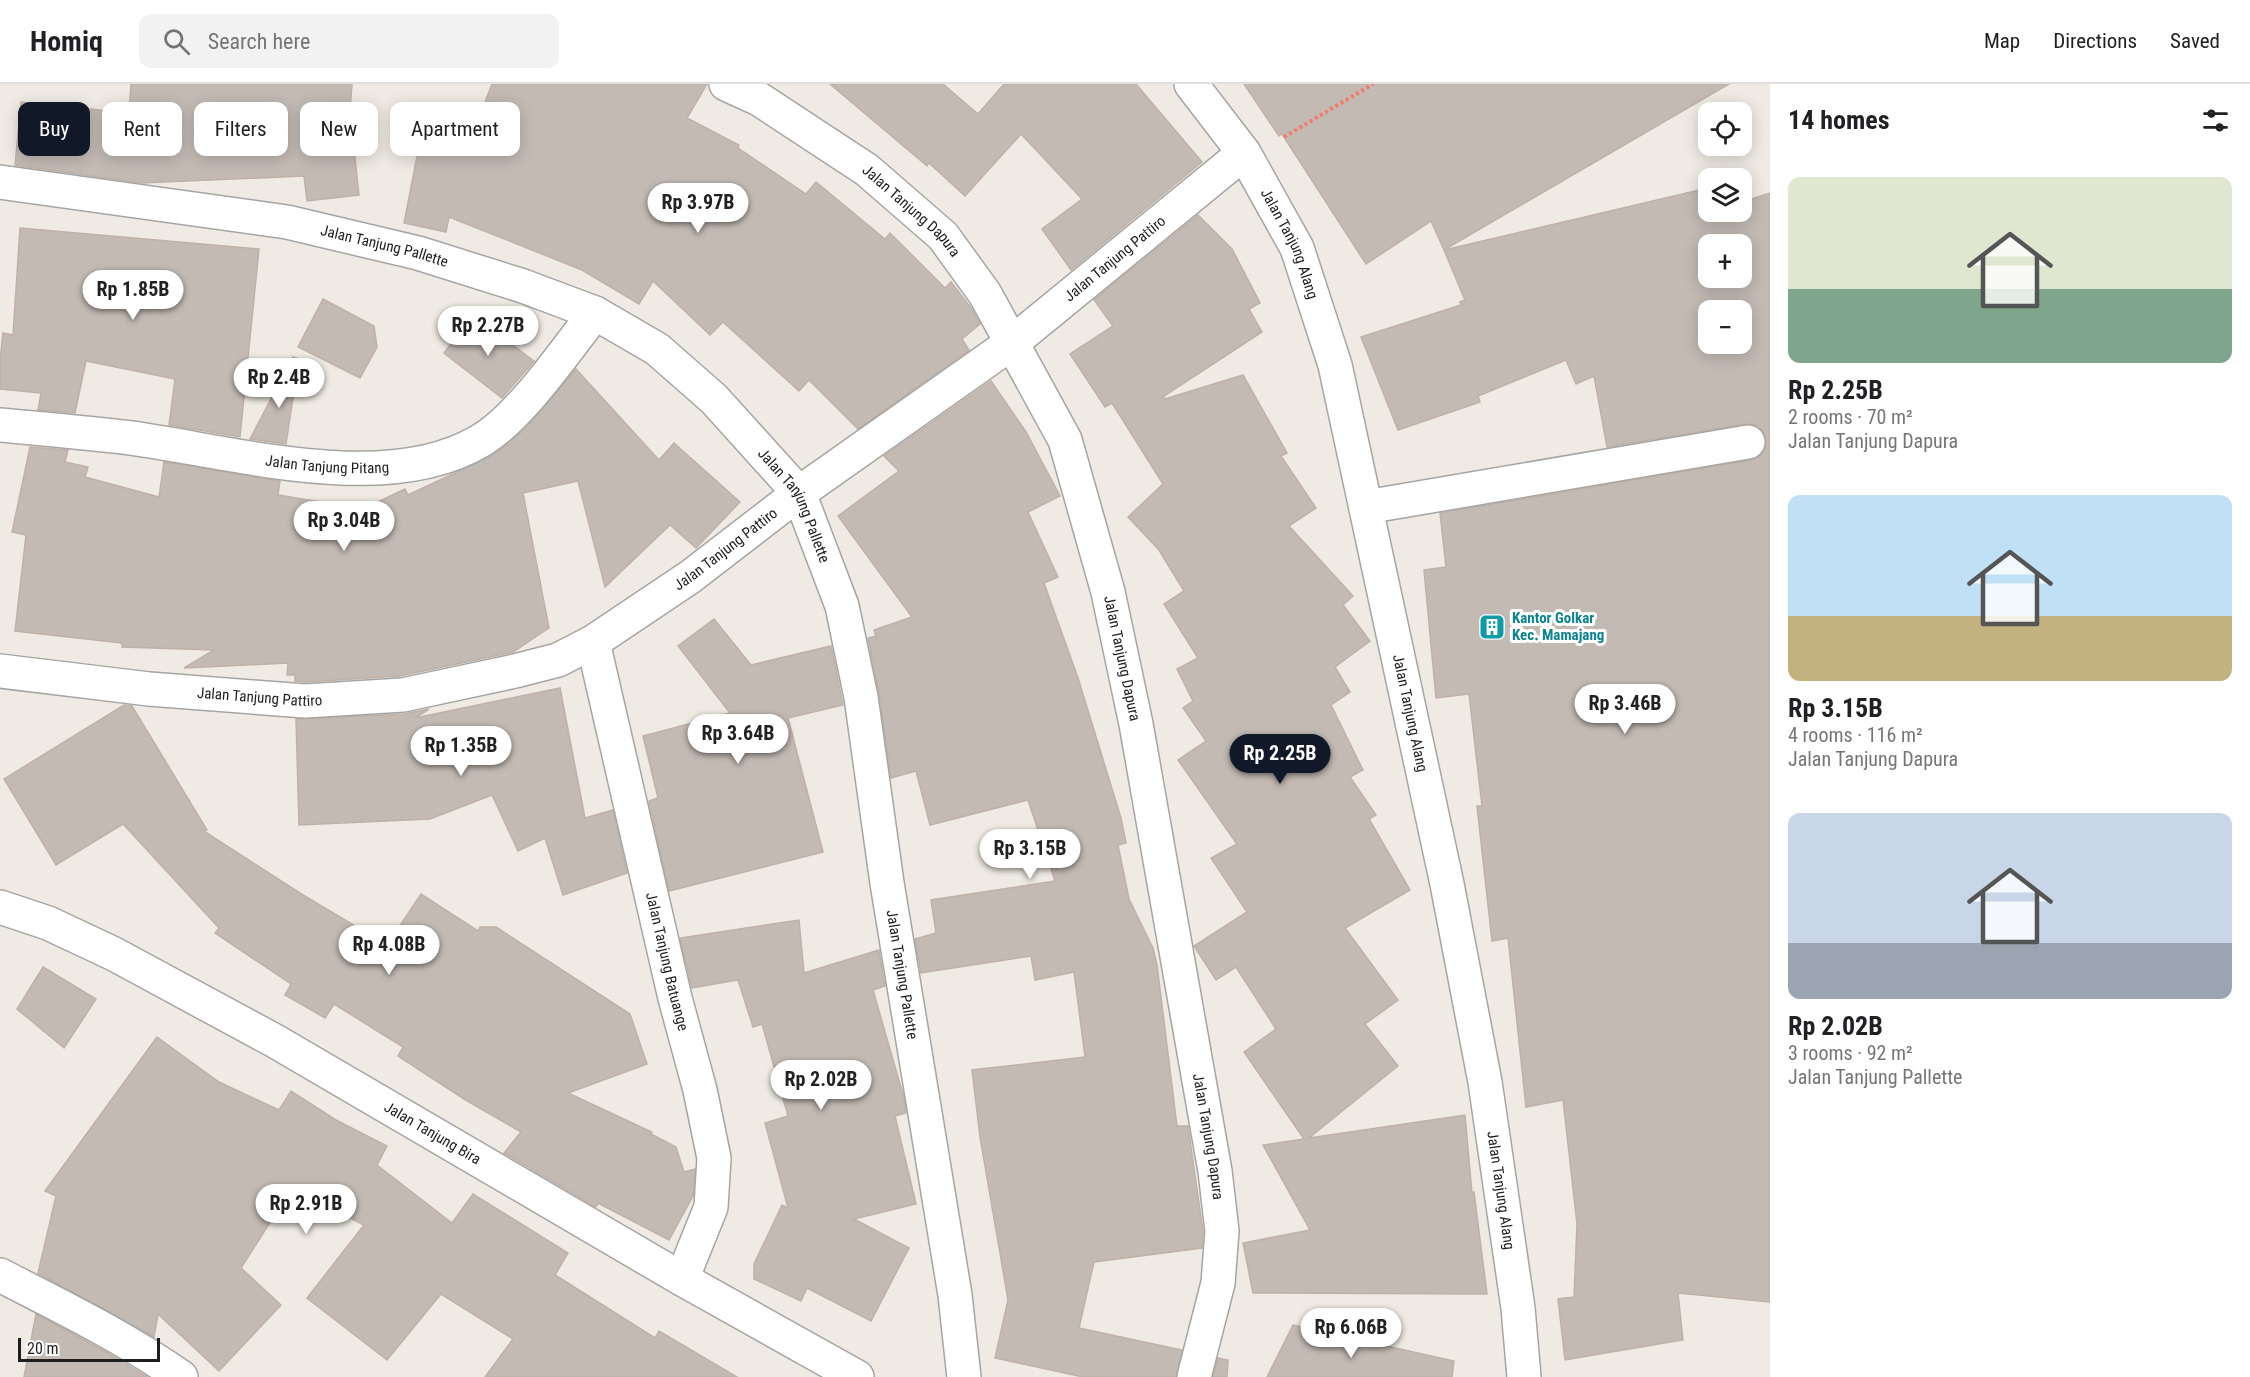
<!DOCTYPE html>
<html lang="en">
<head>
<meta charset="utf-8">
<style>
	body { margin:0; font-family:"Roboto Condensed",sans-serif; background:#f2f2f2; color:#202124; height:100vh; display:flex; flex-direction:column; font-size:22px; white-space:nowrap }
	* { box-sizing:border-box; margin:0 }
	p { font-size:20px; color:#757577 }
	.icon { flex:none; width:33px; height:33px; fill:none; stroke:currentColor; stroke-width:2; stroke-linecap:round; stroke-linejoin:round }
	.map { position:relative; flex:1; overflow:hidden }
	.details { display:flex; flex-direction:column; background:#fff; width:480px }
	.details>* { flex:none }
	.banner { position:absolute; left:18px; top:18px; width:570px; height:54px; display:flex; gap:12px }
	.fabs { position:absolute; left:1698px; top:18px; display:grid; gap:12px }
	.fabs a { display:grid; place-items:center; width:54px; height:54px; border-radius:12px; background:#fff; box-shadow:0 3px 15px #0003; font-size:30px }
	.scale { position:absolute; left:18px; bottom:15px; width:142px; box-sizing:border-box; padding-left:6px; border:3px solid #1e1e1e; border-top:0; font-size:16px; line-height:21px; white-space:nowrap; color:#1e1e1e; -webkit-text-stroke:4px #fff; paint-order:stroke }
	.price { position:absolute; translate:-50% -51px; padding:0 14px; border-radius:21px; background:#fff; color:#222; font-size:20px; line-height:39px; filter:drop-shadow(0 2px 3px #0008) }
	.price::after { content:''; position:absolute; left:50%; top:36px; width:18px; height:14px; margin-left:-9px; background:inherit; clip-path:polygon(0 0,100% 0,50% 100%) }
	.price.current { background:#111827; color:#fff }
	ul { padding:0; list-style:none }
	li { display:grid; align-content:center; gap:12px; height:318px; padding:0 18px }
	li span { display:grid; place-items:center; height:186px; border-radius:12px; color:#555 }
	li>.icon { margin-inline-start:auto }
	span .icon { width:108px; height:108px; fill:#fffc; stroke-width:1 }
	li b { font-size:26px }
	h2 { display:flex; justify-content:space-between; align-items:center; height:72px; padding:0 18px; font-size:26px }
	.pill { padding:0 21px; border-radius:12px; background:#fff; box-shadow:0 3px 15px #0003; font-size:21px; line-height:54px }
	.pill.current { background:#111827; color:#fff }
	header { display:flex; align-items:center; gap:36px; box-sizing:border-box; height:84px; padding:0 30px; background:#fff; border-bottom:2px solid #e0e0e0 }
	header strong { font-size:28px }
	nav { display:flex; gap:33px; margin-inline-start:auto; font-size:21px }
	.search { width:420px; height:54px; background:#f2f2f2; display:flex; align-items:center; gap:15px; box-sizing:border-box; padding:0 21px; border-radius:12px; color:#757577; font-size:22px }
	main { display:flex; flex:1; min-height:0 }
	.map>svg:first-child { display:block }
</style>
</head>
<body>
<header>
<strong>Homiq</strong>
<div class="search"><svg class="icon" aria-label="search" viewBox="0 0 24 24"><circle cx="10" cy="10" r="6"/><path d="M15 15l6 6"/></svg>Search here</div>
<nav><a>Map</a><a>Directions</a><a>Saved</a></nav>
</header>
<main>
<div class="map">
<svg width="1770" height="1293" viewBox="0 0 1770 1293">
	<rect width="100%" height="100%" fill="#efebe4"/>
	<g fill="#c3bab4" stroke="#c0b1a7" stroke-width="1.5" fill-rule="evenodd">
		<polygon points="131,0 352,0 350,27 359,111 307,117 304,92 141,99 15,81 21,18 129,29"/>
		<polygon points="492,0 707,0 687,34 739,61 738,64 806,110 816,98 885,155 890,149 945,204 951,198 971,224 980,240 962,255 969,266 858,345 809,296 799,307 723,238 710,251 653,197 639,220 582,186 449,133 446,148 404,139 421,52 468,62"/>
		<polygon points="830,0 943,0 978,30 1004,0 1136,0 1202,78 1071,186 1042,145 1082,115 1021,50 965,112 929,79 927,82"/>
		<polygon points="1244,0 1729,0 1444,166 1431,137 1366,180 1282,50 1279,52"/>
		<path d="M1708,104V129L1742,128V118L1770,109V1218L1678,1209L1683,1256L1565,1276L1558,1215L1574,1213L1577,1140L1563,1016L1526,1023L1508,854L1492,857L1477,722H1482L1469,610L1436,614L1424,486L1446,483L1440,429L1751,376L1759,373L1765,365L1766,354L1763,347L1755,341L1745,340L1607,363L1594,292L1576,300L1566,276L1478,312L1480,318L1398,346L1361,253L1461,221L1460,218L1465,216L1444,166ZM1708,160H1742V194H1708ZM1708,226H1742V260H1708Z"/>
		<polygon points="1198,131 1232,165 1260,219 1249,225 1262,248 1164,312 1165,315 1243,291 1287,369 1281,372 1316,424 1289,442 1353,512 1343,521 1370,557 1335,583 1350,608 1331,621 1363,686 1350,693 1376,731 1369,735 1410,806 1345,844 1398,916 1365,940 1398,982 1309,1054 1465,1031 1472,1109 1474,1108 1487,1210 1253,1209 1243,1159 1310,1146 1263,1061 1304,1055 1244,968 1276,945 1236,883 1216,896 1194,862 1247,828 1211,774 1237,760 1178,676 1206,657 1183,624 1193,617 1177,585 1198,574 1164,520 1184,507 1159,466 1128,433 1163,400 1112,319 1105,323 1070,270 1113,242 1094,216"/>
		<polygon points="20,144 259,165 240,353 169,341 175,295 86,277 75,329 38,326 41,309 0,305 0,276 3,249 13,251"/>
		<polygon points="323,215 374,242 377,263 360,294 298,263"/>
		<polygon points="473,231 534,277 502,314 444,269"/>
		<polygon points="293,273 299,275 286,360 250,355"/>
		<polygon points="576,285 659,376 674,359 740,418 696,464 670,441 605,503 578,397 523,409 549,544 513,568 400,592 305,598 295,597 295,591 287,591 288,579 184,584 214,566 122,563 122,559 15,547 26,451 12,448 30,363 68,366 65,378 88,383 85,393 159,413 164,378 280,397 278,411 363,425 405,405 408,411 491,372 524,346"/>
		<polygon points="991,297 1026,348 1060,412 1028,428 1058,493 1044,499 1078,594 1121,734 1126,759 1118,761 1129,815 1153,864 1157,881 1177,1042 1188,1042 1203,1147 1202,1164 1094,1178 1079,1244 1182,1266 1176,1293 1083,1293 995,1274 1008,1216 980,1053 972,986 1085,973 1074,888 1035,896 1031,872 921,889 915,855 936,849 931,816 1055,797 1028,716 930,741 916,687 891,694 879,609 868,554 876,552 874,546 912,533 838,432 899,387 884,372"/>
		<polygon points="714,535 751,581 831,562 843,621 788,634 823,768 669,807 649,717 658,714 643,652 730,629 678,562"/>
		<polygon points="560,604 585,734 613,726 627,789 563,811 545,754 518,767 492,711 430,735 299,741 296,635 404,630 429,625 415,634"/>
		<polygon points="124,621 132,622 207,746 202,746 303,811 387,861 421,810 478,847 480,843 496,843 630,930 647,980 568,1009 652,1048 651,1050 676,1063 684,1088 695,1085 693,1112 669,1156 598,1119 596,1123 504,1069 521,1048 464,1015 398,972 403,963 334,920 325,934 285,911 291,900 215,849 219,844 123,740 56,781 4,695"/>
		<polygon points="799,836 804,889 879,866 885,902 873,906 904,1014 906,1029 895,1032 916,1120 854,1135 909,1164 871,1237 807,1204 801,1217 754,1195 754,1180 782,1121 788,1124 765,1039 788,1032 762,940 753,943 738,896 692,904 680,854"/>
		<polygon points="43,883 96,915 64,964 17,925"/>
		<polygon points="157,953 219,998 279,1026 291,1007 336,1036 387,1062 377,1081 452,1139 473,1110 568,1169 555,1191 655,1254 659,1247 737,1293 485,1293 513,1255 441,1210 387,1276 307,1214 364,1141 292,1104 241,1184 281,1221 219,1287 158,1230 154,1253 38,1189 56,1112 45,1107"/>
		<polygon points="36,1230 106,1268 147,1293 24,1293"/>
		<polygon points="1293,1241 1454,1277 1452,1293 1267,1293"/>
		<polygon points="1218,1274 1228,1276 1227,1293 1213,1293"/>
	</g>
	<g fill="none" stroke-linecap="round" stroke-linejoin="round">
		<g stroke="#a5a5a5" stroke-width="36">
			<g id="minor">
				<path id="s1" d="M726,0L759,15L867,86L943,152L985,210L1065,356L1108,508L1136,640L1215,1087L1222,1147L1218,1199L1194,1293"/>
				<path id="s2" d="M0,98L287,138L418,169L523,202L595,229L657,265L714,315L799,409L842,522L861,613L887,799L955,1211L964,1293"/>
				<path id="s3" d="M0,341C44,345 88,349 131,354C234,368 386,413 480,357C520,334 565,267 595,229"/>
				<polyline points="1366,423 1748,358"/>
				<path id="s4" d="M593,558L675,914L700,1006L714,1074L711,1123L682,1195"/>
				<path id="s5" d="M0,587L149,605L305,617L403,611L515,587L558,576L593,558L690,493L799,409L1013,258L1244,69"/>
				<path id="s6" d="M0,823L48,839L114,870L275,957L682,1195L857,1293"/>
				<path d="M0,1191C62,1223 124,1253 181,1293"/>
			</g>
		</g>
		<g stroke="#a5a5a5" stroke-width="36">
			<g id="tertiary">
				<path id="s7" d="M1191,0L1244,69L1297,164L1335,281L1447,800L1485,998L1518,1224L1524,1293"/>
			</g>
		</g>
		<polyline stroke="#f7786d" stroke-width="4" stroke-dasharray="3 3" stroke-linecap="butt" points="1284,53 1373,0"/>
		<use href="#minor" stroke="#fff" stroke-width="33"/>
		<use href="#tertiary" stroke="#fff" stroke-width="33"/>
	</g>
	<defs>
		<g id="building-square" transform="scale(1.35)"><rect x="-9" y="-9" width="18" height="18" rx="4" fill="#0f9aa8" stroke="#fff"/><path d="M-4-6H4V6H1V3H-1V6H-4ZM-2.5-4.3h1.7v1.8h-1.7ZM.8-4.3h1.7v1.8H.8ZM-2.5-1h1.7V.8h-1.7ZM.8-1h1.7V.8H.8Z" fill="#fff"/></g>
	</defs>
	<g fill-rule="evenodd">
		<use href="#building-square" x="1492" y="543"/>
	</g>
	<g text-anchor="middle" stroke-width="6" stroke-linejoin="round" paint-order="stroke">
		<g font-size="15" fill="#1e1e1e" stroke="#fff">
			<text dy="5" stroke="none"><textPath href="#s1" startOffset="226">Jalan Tanjung Dapura</textPath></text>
			<text dy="5" stroke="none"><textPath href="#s7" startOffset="189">Jalan Tanjung Alang</textPath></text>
			<text dy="5" stroke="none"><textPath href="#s2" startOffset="390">Jalan Tanjung Pallette</textPath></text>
			<text dy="5" stroke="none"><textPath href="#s5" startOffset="1251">Jalan Tanjung Pattiro</textPath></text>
			<text dy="5" stroke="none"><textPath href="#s3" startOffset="330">Jalan Tanjung Pitang</textPath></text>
			<text dy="5" stroke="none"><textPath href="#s2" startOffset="894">Jalan Tanjung Pallette</textPath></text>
			<text dy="5" stroke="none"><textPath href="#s5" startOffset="765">Jalan Tanjung Pattiro</textPath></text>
			<text dy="5" stroke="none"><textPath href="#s1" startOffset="730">Jalan Tanjung Dapura</textPath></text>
			<text dy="5" stroke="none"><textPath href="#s5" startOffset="261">Jalan Tanjung Pattiro</textPath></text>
			<text dy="5" stroke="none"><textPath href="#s7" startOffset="675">Jalan Tanjung Alang</textPath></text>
			<text dy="5" stroke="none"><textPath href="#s4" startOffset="328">Jalan Tanjung Batuange</textPath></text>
			<text dy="5" stroke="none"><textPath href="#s2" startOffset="1380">Jalan Tanjung Pallette</textPath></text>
			<text dy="5" stroke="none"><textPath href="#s6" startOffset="489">Jalan Tanjung Bira</textPath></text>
			<text dy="5" stroke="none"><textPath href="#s1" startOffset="1216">Jalan Tanjung Dapura</textPath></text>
			<text dy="5" stroke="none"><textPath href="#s7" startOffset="1161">Jalan Tanjung Alang</textPath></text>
		</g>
		<g font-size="15" font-weight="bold" fill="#0d838f" stroke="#fff" text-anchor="start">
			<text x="1512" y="539">Kantor Golkar<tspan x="1512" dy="17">Kec. Mamajang</tspan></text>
		</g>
	</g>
</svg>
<div class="fabs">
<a><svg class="icon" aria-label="locate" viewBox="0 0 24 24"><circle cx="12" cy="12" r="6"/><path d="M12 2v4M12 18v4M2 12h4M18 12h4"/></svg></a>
<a><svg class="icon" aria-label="layers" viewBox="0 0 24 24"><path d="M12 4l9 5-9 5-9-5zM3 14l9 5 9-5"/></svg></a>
<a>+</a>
<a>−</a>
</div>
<div class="scale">20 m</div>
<b class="price" style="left:698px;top:150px">Rp 3.97B</b>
<b class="price" style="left:133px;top:237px">Rp 1.85B</b>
<b class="price" style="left:488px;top:273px">Rp 2.27B</b>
<b class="price" style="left:279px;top:325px">Rp 2.4B</b>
<b class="price" style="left:344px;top:468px">Rp 3.04B</b>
<b class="price" style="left:1625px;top:651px">Rp 3.46B</b>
<b class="price" style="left:738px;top:681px">Rp 3.64B</b>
<b class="price" style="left:461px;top:693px">Rp 1.35B</b>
<b class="price current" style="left:1280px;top:701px">Rp 2.25B</b>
<b class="price" style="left:1030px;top:796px">Rp 3.15B</b>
<b class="price" style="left:389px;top:892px">Rp 4.08B</b>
<b class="price" style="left:821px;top:1027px">Rp 2.02B</b>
<b class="price" style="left:306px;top:1151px">Rp 2.91B</b>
<b class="price" style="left:1351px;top:1275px">Rp 6.06B</b>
<div class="banner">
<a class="pill current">Buy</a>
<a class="pill">Rent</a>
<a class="pill">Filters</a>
<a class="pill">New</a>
<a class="pill">Apartment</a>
</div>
</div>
<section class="details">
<h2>14 homes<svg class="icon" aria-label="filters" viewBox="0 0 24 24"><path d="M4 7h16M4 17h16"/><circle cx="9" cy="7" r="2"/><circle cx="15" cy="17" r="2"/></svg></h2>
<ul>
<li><span style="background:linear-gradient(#dfe7d0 60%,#7fa58c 0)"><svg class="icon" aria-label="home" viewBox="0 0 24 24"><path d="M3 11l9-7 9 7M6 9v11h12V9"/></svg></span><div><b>Rp 2.25B</b><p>2 rooms · 70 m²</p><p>Jalan Tanjung Dapura</p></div></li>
<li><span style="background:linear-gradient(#bfe0f5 65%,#c2b280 0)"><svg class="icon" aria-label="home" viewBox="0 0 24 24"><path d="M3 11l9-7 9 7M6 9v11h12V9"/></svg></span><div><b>Rp 3.15B</b><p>4 rooms · 116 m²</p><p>Jalan Tanjung Dapura</p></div></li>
<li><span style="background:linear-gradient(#c9d6e8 70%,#9aa5b1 0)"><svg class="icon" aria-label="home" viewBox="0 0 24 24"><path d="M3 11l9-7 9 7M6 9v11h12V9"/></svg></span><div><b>Rp 2.02B</b><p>3 rooms · 92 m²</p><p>Jalan Tanjung Pallette</p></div></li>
</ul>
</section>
</main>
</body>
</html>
